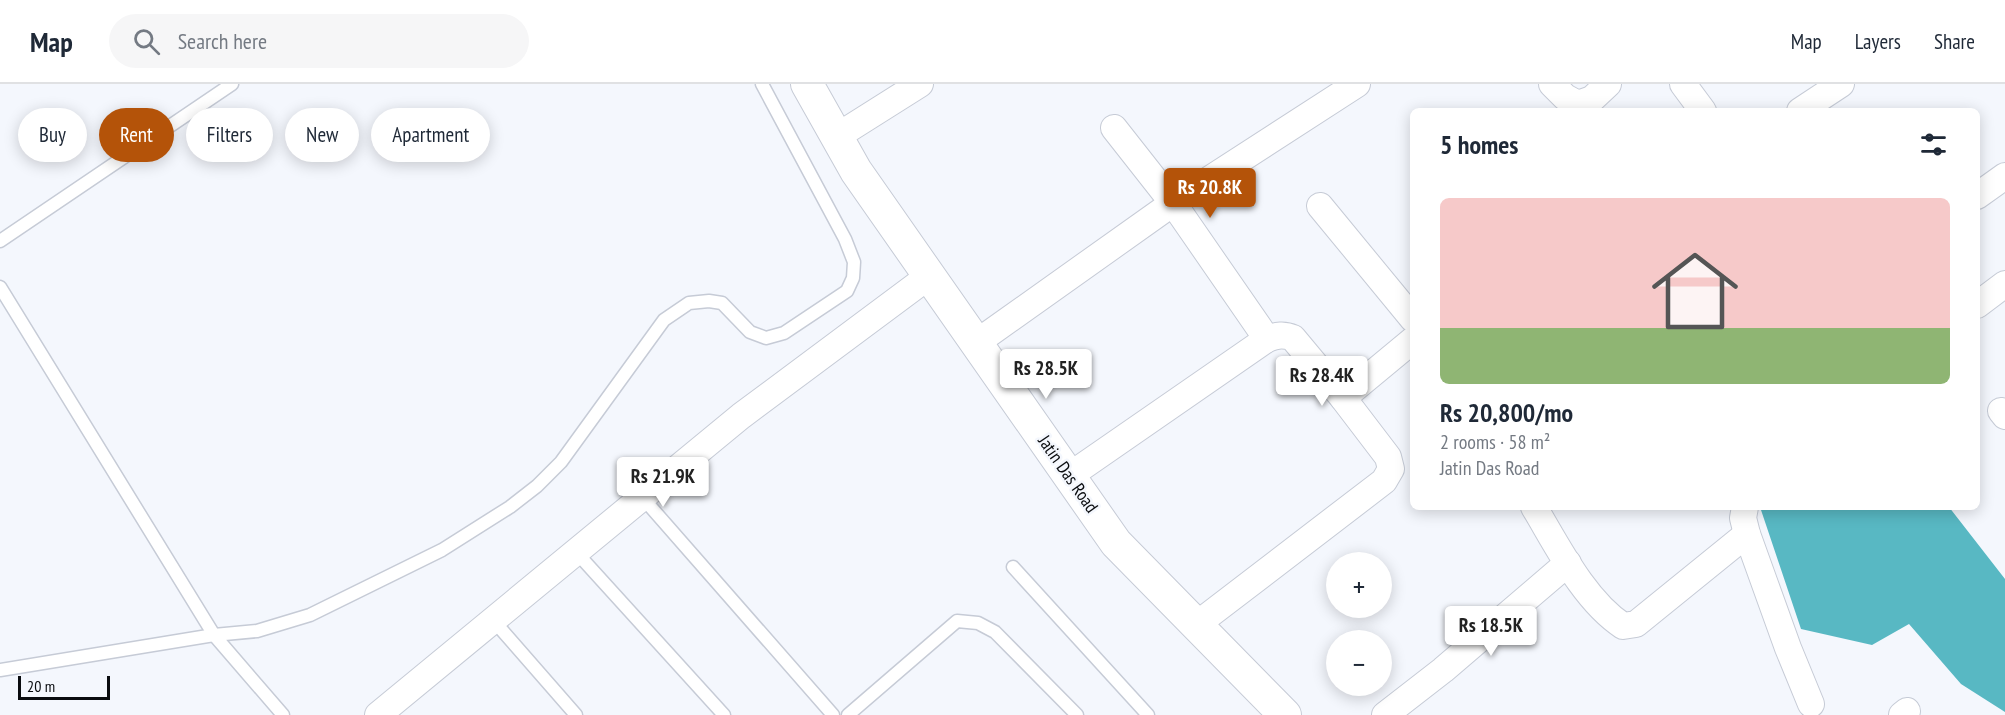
<!DOCTYPE html>
<html lang="en">
<head>
<meta charset="utf-8">
<style>
	body { margin:0; font-family:"PT Sans Narrow",sans-serif; background:#f6f6f7; color:#1f2937; height:100vh; display:flex; flex-direction:column; font-size:22px; white-space:nowrap }
	* { box-sizing:border-box; margin:0 }
	p { font-size:20px; color:#747a83 }
	.icon { flex:none; width:33px; height:33px; fill:none; stroke:currentColor; stroke-width:2; stroke-linecap:round; stroke-linejoin:round }
	.map { position:relative; flex:1; overflow:hidden }
	.details { position:absolute; left:1410px; top:24px; width:570px; height:402px; display:flex; flex-direction:column; background:#fff; border-radius:9px; box-shadow:0 3px 15px #0003 }
	.details>* { flex:none }
	.hud { position:absolute; left:18px; top:24px; width:570px; height:54px; display:flex; gap:12px }
	.fabs { position:absolute; left:1326px; top:468px; display:grid; gap:12px }
	.fabs a { display:grid; place-items:center; width:66px; height:66px; border-radius:50%; background:#fff; box-shadow:0 3px 15px #0003; font-size:30px }
	.scale { position:absolute; left:18px; bottom:15px; width:92px; box-sizing:border-box; padding-left:6px; border:3px solid #0a0c0f; border-top:0; font-size:16px; line-height:21px; white-space:nowrap; color:#0a0c0f; -webkit-text-stroke:4px #f4f7fd; paint-order:stroke }
	.price { position:absolute; translate:-50% -51px; padding:0 14px; border-radius:6px; background:#fff; color:#222; font-size:20px; line-height:39px; filter:drop-shadow(0 2px 3px #0008) }
	.price::after { content:''; position:absolute; left:50%; top:36px; width:18px; height:14px; margin-left:-9px; background:inherit; clip-path:polygon(0 0,100% 0,50% 100%) }
	.price.selected { background:#b45309; color:#fff }
	ul { padding:0; list-style:none }
	li { display:grid; align-content:center; gap:12px; height:318px; padding:0 30px }
	li span { display:grid; place-items:center; height:186px; border-radius:9px; color:#555 }
	li>.icon { margin-inline-start:auto }
	span .icon { width:108px; height:108px; fill:#fffc; stroke-width:1 }
	li b { font-size:26px }
	h2 { display:flex; justify-content:space-between; align-items:center; height:72px; padding:0 30px; font-size:26px }
	.tag { padding:0 21px; border-radius:27px; background:#fff; box-shadow:0 3px 15px #0003; font-size:21px; line-height:54px }
	.tag.selected { background:#b45309; color:#fff }
	header { display:flex; align-items:center; gap:36px; box-sizing:border-box; height:84px; padding:0 30px; background:#fff; border-bottom:2px solid #e0e1e3 }
	header strong { font-size:28px }
	nav { display:flex; gap:33px; margin-inline-start:auto; font-size:21px }
	.search { width:420px; height:54px; background:#f6f6f7; display:flex; align-items:center; gap:15px; box-sizing:border-box; padding:0 21px; border-radius:33px; color:#747a83; font-size:22px }
	.map>svg:first-child { display:block }
</style>
</head>
<body>
<header>
<strong>Map</strong>
<div class="search"><svg class="icon" aria-label="search" viewBox="0 0 24 24"><circle cx="10" cy="10" r="6"/><path d="M15 15l6 6"/></svg>Search here</div>
<nav><a>Map</a><a>Layers</a><a>Share</a></nav>
</header>
<div class="map">
<svg width="2005" height="631" viewBox="0 0 2005 631">
	<rect width="100%" height="100%" fill="#f4f7fd"/>
	<polygon fill="#58b8c3" points="1760,423 1949,423 2005,495 2005,628 1961,600 1909,540 1872,561 1801,545"/>
	<g fill="none" stroke-linecap="round" stroke-linejoin="round">
		<g stroke="#c6cbd6" stroke-width="15">
			<g id="service">
				<polyline points="0,157 232,0"/>
				<polyline points="0,203 214,551 283,631"/>
				<polyline points="642,413 833,631"/>
				<polyline points="576,468 724,631"/>
				<polyline points="1013,483 1148,631"/>
				<polyline points="493,536 576,631"/>
				<polyline points="0,586 214,551 257,547 310,531 442,466 510,423 537,402 561,378 664,236 689,219 709,217 722,219 750,248 766,254 784,249 847,207 853,194 854,178 845,155 762,0"/>
				<polyline points="848,631 957,537 978,539 995,548 1077,631"/>
			</g>
		</g>
		<g stroke="#c6cbd6" stroke-width="28">
			<g id="minor">
				<polyline points="1552,0 1565,13 1578,20 1592,15 1608,0"/>
				<polyline points="1683,0 1703,27"/>
				<polyline points="1800,27 1841,0"/>
				<polyline points="1114,44 1173,119 1267,255"/>
				<polyline points="836,53 920,0"/>
				<polyline points="1977,112 2005,92"/>
				<polyline points="1320,122 1413,235"/>
				<polyline points="1977,221 2005,200"/>
				<polyline points="976,259 1173,119 1357,0"/>
				<polyline points="1343,314 1413,256"/>
				<polyline points="2001,327 2005,332"/>
				<path d="M1069,392L1267,255C1277,251 1284,250 1293,254L1343,314L1388,373L1391,385L1384,397L1196,541"/>
				<path d="M1534,423C1558,463 1584,516 1623,542L1636,540L1747,450"/>
				<polyline points="1745,423 1743,434 1747,450 1788,564 1811,620"/>
				<polyline points="378,631 741,332 929,192"/>
				<polyline points="1385,631 1443,586 1568,479"/>
				<polyline points="1902,631 1907,627"/>
			</g>
		</g>
		<g stroke="#c6cbd6" stroke-width="34">
			<polyline id="tertiary" points="807,0 856,87 1116,459 1285,631"/>
		</g>
		<use href="#service" stroke="#fff" stroke-width="12"/>
		<use href="#minor" stroke="#fff" stroke-width="26"/>
		<use href="#tertiary" stroke="#fff" stroke-width="32"/>
	</g>
	<g text-anchor="middle" stroke-width="5" stroke-linejoin="round" paint-order="stroke">
		<g font-size="18" fill="#0a0c0f" stroke="#f4f7fd">
			<text transform="translate(1068 390) rotate(55)" y="6">Jatin Das Road</text>
		</g>
	</g>
</svg>
<div class="fabs">
<a>+</a>
<a>−</a>
</div>
<div class="scale">20 m</div>
<b class="price selected" style="left:1210px;top:135px">Rs 20.8K</b>
<b class="price" style="left:1046px;top:316px">Rs 28.5K</b>
<b class="price" style="left:1322px;top:323px">Rs 28.4K</b>
<b class="price" style="left:663px;top:424px">Rs 21.9K</b>
<b class="price" style="left:1491px;top:573px">Rs 18.5K</b>
<div class="hud">
<a class="tag">Buy</a>
<a class="tag selected">Rent</a>
<a class="tag">Filters</a>
<a class="tag">New</a>
<a class="tag">Apartment</a>
</div>
<section class="details">
<h2>5 homes<svg class="icon" aria-label="filters" viewBox="0 0 24 24"><path d="M4 7h16M4 17h16"/><circle cx="9" cy="7" r="2"/><circle cx="15" cy="17" r="2"/></svg></h2>
<ul>
<li><span style="background:linear-gradient(#f6c9c9 70%,#8fb573 0)"><svg class="icon" aria-label="home" viewBox="0 0 24 24"><path d="M3 11l9-7 9 7M6 9v11h12V9"/></svg></span><div><b>Rs 20,800/mo</b><p>2 rooms · 58 m²</p><p>Jatin Das Road</p></div></li>
</ul>
</section>
</div>
</body>
</html>
